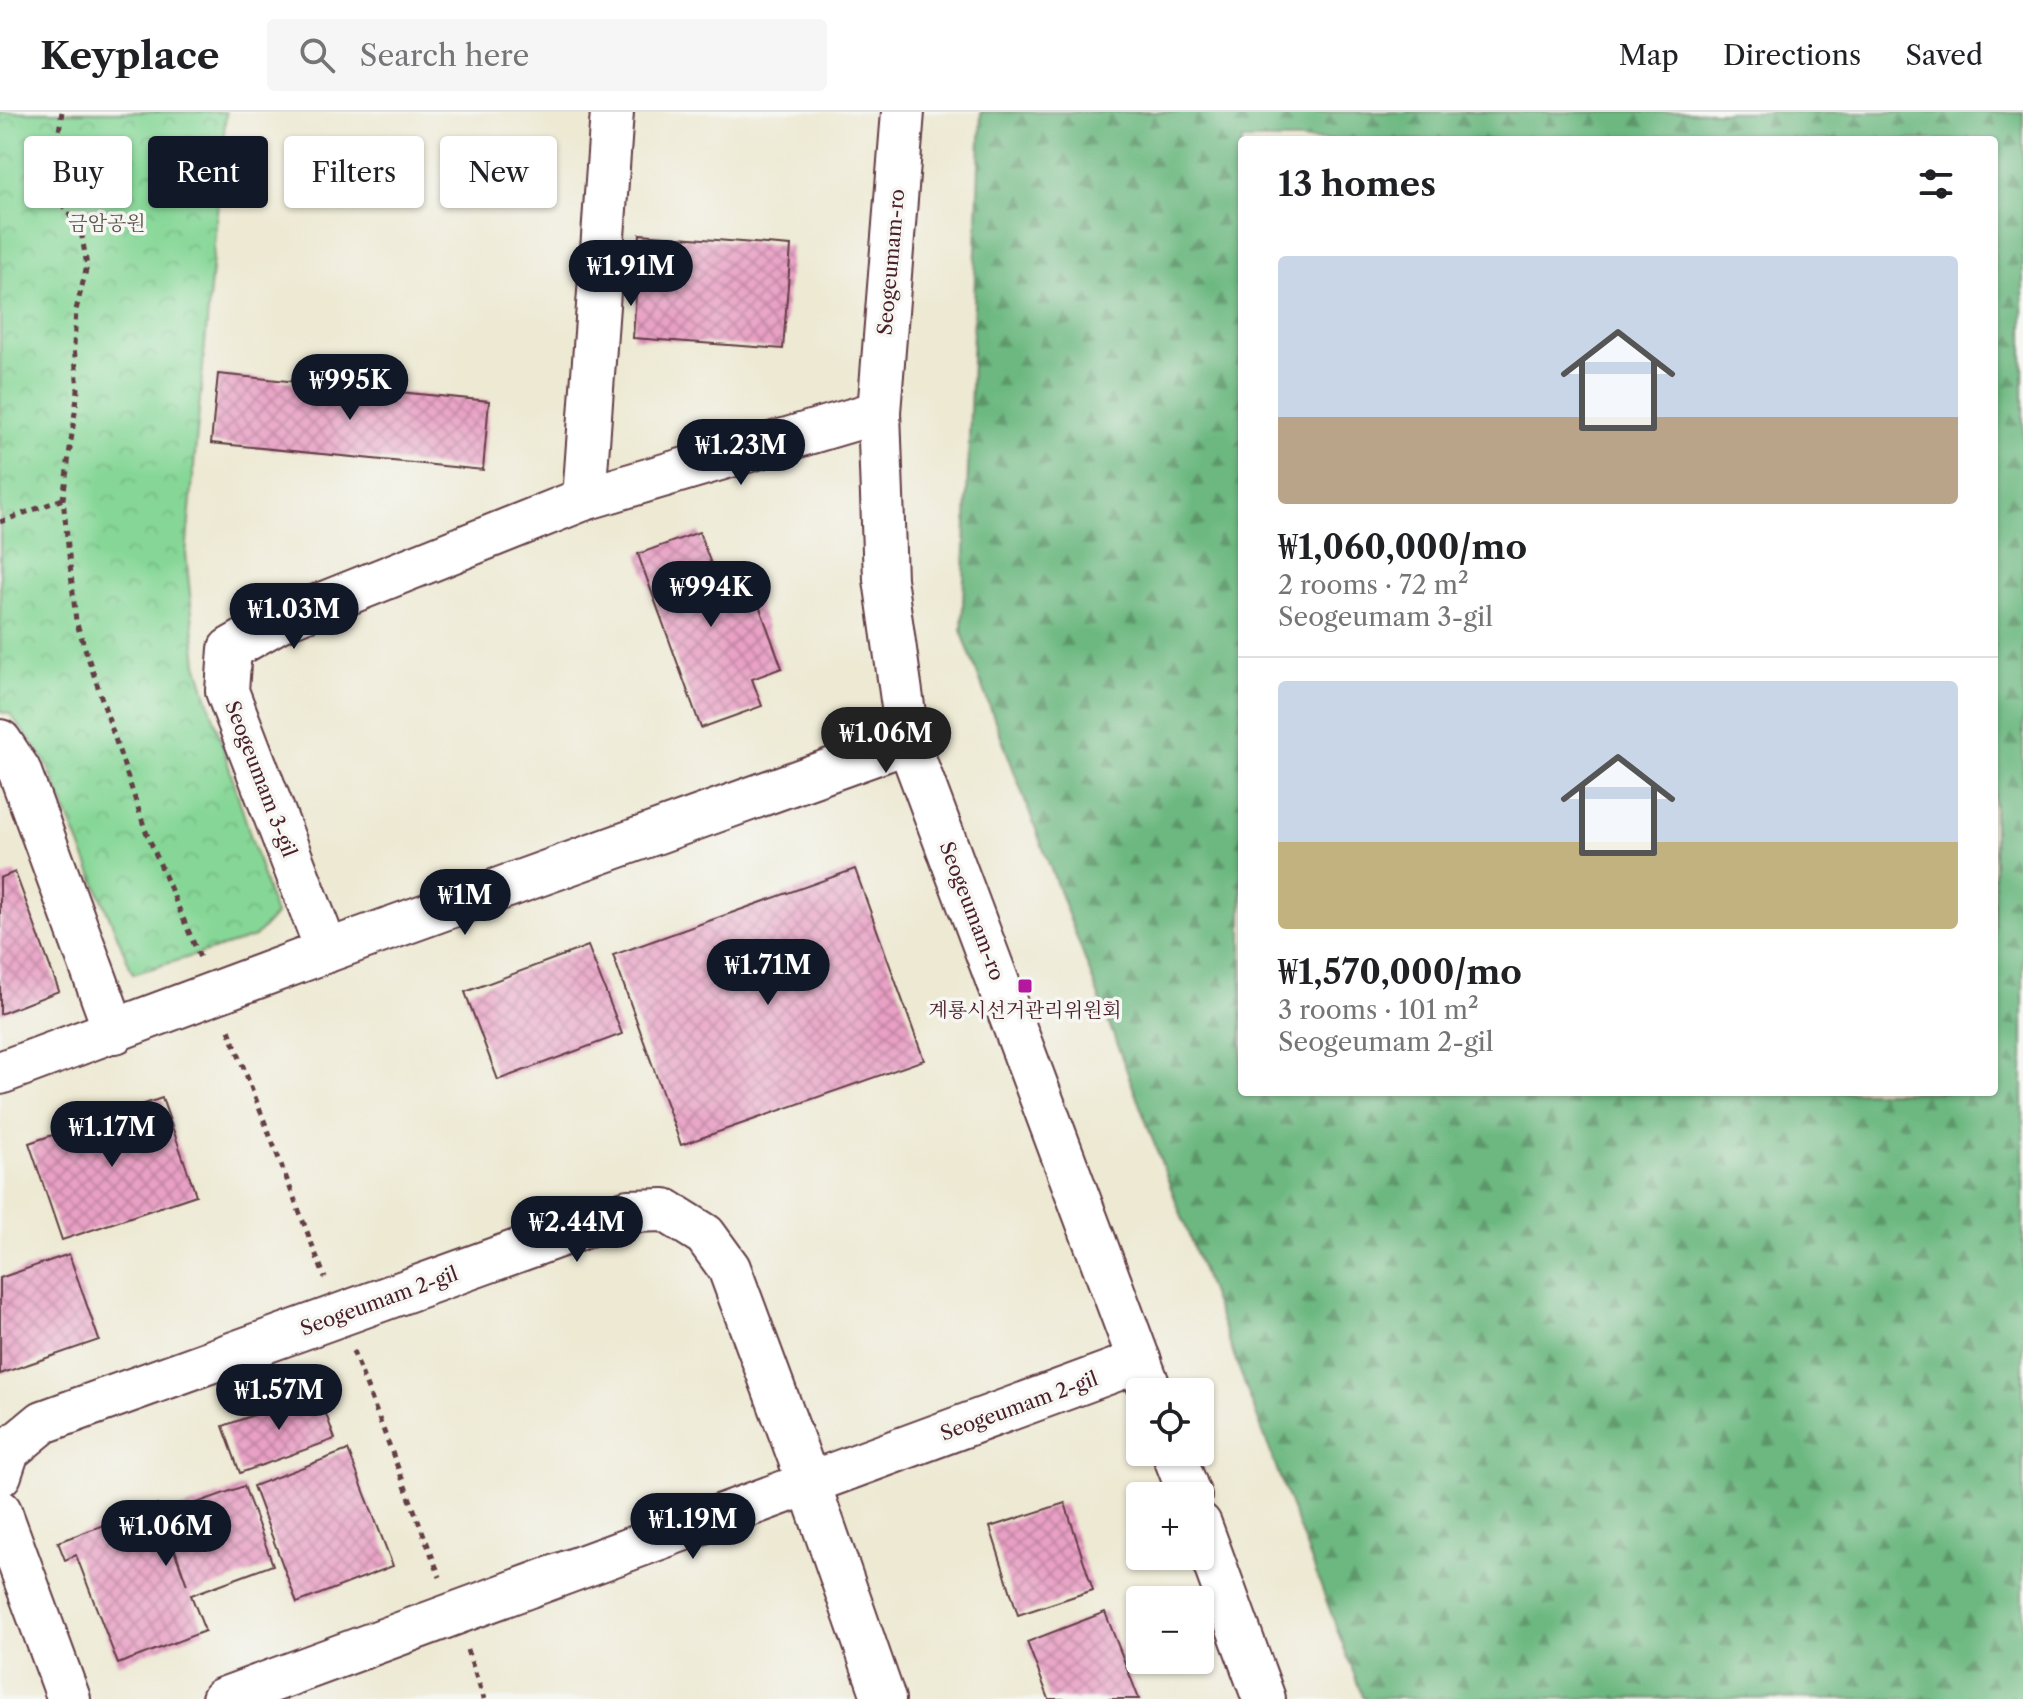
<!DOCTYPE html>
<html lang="en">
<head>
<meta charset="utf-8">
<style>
	body { margin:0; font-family:"Libre Caslon Text","Noto Serif KR",serif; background:#f6f6f6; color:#202124; height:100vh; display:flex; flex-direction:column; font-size:30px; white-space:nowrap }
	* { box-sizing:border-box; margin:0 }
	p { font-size:26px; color:#757577 }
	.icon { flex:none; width:44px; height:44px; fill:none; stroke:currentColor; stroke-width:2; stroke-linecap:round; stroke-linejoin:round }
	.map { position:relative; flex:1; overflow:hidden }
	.drawer { position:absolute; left:1238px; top:24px; width:760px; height:960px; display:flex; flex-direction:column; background:#fff; border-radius:8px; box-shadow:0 2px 6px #0004 }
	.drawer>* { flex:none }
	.guide { position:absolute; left:24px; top:24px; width:760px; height:72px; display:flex; gap:16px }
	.fabs { position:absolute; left:1126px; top:1266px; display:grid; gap:16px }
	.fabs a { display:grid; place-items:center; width:88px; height:88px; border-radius:8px; background:#fff; box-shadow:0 2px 6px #0004; font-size:40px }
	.price { position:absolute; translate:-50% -68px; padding:0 18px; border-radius:28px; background:#111827; color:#fff; font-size:26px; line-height:52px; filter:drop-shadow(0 2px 4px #0008) }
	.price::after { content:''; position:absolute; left:50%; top:48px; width:24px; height:18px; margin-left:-12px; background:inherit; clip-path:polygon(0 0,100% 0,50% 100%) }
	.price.current { background:#222; color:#fff }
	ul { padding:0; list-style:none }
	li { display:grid; align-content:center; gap:16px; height:424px; padding:0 40px }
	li+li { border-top:2px solid #e0e0e0 }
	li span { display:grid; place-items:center; height:248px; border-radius:8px; color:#555 }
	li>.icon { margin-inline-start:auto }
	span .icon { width:144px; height:144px; fill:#fffc; stroke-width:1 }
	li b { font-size:34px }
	h2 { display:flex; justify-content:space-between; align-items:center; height:96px; padding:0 40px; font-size:34px }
	.chip { padding:0 28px; border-radius:8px; background:#fff; box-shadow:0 2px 6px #0004; font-size:28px; line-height:72px }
	.chip.current { background:#111827; color:#fff }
	header { display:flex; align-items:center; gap:48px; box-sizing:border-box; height:112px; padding:0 40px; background:#fff; border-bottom:2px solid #e0e0e0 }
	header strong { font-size:38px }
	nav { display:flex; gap:44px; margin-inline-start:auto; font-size:28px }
	.search { width:560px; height:72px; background:#f6f6f6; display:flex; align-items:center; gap:20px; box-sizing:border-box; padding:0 28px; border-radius:8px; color:#757577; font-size:30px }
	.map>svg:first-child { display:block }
</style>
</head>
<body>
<header>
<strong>Keyplace</strong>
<div class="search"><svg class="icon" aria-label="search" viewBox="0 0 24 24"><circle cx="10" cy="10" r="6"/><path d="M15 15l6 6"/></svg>Search here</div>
<nav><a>Map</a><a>Directions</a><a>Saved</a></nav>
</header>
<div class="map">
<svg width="2023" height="1587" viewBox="0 0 2023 1587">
	<defs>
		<pattern id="forest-firs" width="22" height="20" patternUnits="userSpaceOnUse" patternTransform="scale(2)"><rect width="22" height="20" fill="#6cb880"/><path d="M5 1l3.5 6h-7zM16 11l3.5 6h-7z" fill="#5b9569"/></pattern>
		<pattern id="park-crowns" width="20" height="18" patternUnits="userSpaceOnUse" patternTransform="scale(2)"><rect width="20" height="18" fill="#86d797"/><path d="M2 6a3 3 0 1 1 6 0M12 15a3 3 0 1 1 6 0" fill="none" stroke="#75b882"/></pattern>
		<pattern id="building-cross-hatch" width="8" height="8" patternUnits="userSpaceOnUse" patternTransform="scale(2)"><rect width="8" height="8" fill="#e9a0c5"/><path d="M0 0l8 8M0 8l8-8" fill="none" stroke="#bf82a0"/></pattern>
	</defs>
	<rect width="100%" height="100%" fill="#f6f6f2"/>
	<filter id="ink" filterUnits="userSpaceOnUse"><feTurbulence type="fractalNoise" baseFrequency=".0125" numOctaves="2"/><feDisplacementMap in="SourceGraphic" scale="16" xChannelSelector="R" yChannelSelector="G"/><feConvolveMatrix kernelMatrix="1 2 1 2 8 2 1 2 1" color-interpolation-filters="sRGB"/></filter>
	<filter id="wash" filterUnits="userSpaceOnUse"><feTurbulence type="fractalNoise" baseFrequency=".006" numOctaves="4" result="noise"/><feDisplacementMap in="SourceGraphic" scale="32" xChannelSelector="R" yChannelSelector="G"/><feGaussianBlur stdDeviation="1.8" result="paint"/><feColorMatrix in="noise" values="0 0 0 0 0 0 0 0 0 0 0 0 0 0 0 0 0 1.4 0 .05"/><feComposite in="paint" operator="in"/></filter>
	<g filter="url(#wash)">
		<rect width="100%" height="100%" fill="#ede9d3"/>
		<path fill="url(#forest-firs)" stroke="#5b6c56" stroke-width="2" fill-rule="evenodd" d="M981,0H2023V1587L1363,1586L962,521ZM1242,28H1994V980H1242Z"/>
		<polygon fill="url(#park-crowns)" stroke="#687b61" stroke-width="2" points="0,0 226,0 186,442 197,552 275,803 255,825 133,862 46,650 10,602 0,600"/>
		<g id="blocks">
			<g fill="url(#building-cross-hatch)">
				<polygon points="640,122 791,134 783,237 633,226"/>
				<polygon points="218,262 489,289 483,358 211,331"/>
				<polygon points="699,420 717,468 746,458 782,556 752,567 762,594 701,616 638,442"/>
				<polygon points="855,757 924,948 681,1033 613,843"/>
				<polygon points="15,760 59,879 0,902 0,766"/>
				<polygon points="588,834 622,922 498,968 465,880"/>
				<polygon points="162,986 196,1083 62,1128 29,1031"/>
				<polygon points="69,1142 99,1228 0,1262 0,1166"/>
				<polygon points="318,1280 335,1327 240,1361 223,1314"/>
				<polygon points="348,1338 393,1454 297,1491 253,1374"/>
				<polygon points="244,1374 273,1453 191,1483 205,1519 118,1552 76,1443 65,1448 58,1430 157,1393 187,1473 163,1403"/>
				<polygon points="1065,1391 1093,1478 1018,1503 990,1415"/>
				<polygon points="1105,1500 1139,1587 1049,1587 1027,1530"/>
			</g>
		</g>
	</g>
	<g filter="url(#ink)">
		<use href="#blocks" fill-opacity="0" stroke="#623d44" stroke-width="2"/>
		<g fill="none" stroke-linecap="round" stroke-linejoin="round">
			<g stroke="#623d44" stroke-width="46">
				<g id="minor">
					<polyline points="903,0 879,300 885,467 908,630 1151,1280"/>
					<polyline points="584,387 612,0"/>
					<polyline points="0,629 19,658 115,920"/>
					<polyline points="327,839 227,579 230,537 279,509 584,387 879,300"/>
					<polyline points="0,961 327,839 908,630"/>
					<polyline points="1173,1340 1190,1384"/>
					<polyline points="0,1363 8,1339 43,1310 628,1099 665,1098 705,1123 729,1156 809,1372 884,1587"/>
					<polyline points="0,1399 69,1587"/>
					<polyline points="1200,1412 1264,1587"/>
					<polyline points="223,1587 1140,1249"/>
				</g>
			</g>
			<g stroke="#623d44" stroke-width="5" stroke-dasharray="6 6" stroke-linecap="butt">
				<polyline points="62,0 50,75 81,119 87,154 76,198 74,234 78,278 63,387 76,509 145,717 200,846"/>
				<polyline points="0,410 63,387"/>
				<polyline points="229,918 325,1166"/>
				<polyline points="353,1239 440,1465"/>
				<polyline points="467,1538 484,1587"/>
			</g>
			<use href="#minor" stroke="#fff" stroke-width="42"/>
		</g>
	</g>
	<rect fill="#b5179e" stroke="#f6f6f2" stroke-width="3" x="1017" y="866" width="16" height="16" rx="4"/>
	<g text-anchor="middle" stroke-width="7" stroke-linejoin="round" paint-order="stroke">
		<g font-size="20" fill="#5c564b" stroke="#f6f6f2">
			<text x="107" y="118">금암공원</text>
		</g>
		<g font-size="20" fill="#4a1f2b" stroke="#f6f6f2">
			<text transform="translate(891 150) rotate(-85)" y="7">Seogeumam-ro</text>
			<text transform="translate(261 667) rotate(69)" y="7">Seogeumam 3-gil</text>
			<text transform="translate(972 799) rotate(69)" y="7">Seogeumam-ro</text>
			<text transform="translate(379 1189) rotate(-20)" y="7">Seogeumam 2-gil</text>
			<text transform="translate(1019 1294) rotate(-20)" y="7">Seogeumam 2-gil</text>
		</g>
		<g font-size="20" fill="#4a1f2b" stroke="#f6f6f2">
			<text x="1025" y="905">계룡시선거관리위원회</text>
		</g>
	</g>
</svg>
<div class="fabs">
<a><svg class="icon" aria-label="locate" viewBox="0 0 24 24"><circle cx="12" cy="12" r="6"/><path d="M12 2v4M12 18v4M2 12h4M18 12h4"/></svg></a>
<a>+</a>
<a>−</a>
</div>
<b class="price" style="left:631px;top:196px">₩1.91M</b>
<b class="price" style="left:350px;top:310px">₩995K</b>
<b class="price" style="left:741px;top:375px">₩1.23M</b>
<b class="price" style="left:711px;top:517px">₩994K</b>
<b class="price" style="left:294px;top:539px">₩1.03M</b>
<b class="price current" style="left:886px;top:663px">₩1.06M</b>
<b class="price" style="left:465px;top:825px">₩1M</b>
<b class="price" style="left:768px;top:895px">₩1.71M</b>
<b class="price" style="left:112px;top:1057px">₩1.17M</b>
<b class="price" style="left:577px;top:1152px">₩2.44M</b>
<b class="price" style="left:279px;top:1320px">₩1.57M</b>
<b class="price" style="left:693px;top:1449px">₩1.19M</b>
<b class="price" style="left:166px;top:1456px">₩1.06M</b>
<div class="guide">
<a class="chip">Buy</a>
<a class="chip current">Rent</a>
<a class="chip">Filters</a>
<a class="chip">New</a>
</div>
<section class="drawer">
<h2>13 homes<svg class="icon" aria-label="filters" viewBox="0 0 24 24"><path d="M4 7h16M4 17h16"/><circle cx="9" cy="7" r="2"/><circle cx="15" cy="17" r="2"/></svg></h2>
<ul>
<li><span style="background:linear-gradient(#c9d6e8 65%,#b9a48a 0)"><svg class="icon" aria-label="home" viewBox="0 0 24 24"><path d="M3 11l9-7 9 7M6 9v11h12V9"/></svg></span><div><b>₩1,060,000/mo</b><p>2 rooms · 72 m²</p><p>Seogeumam 3-gil</p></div></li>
<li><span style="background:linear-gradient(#c9d6e8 65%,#c2b280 0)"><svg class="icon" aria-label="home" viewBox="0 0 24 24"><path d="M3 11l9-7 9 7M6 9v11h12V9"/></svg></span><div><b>₩1,570,000/mo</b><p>3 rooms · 101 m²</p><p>Seogeumam 2-gil</p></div></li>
</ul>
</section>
</div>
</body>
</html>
